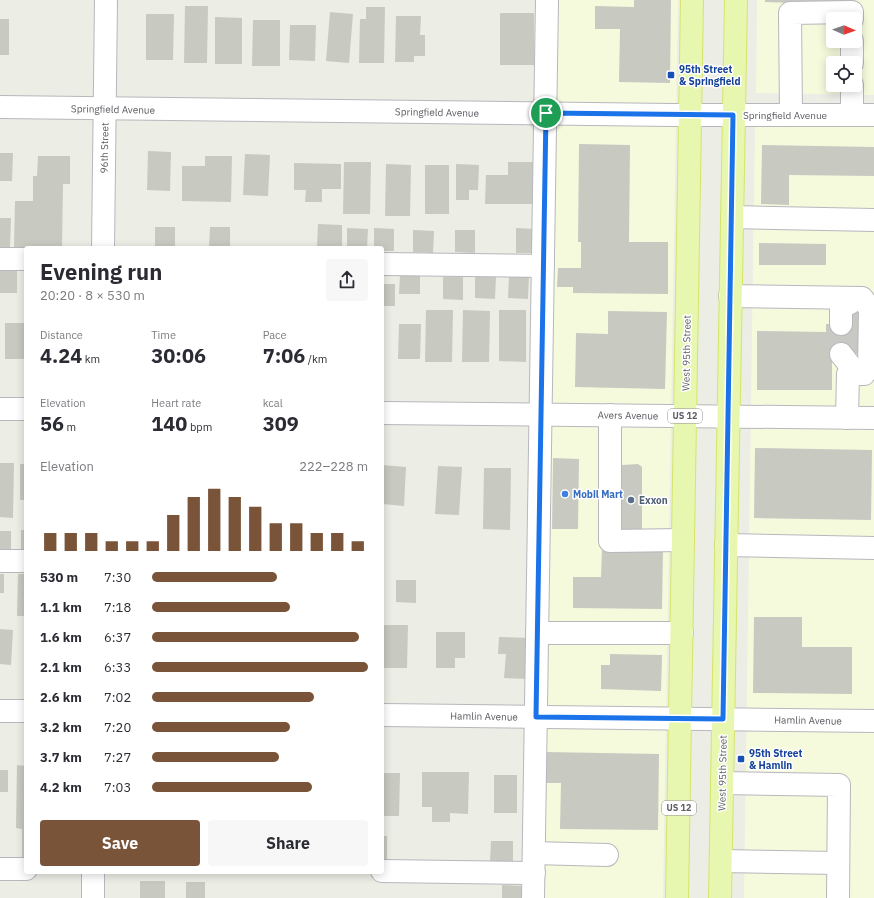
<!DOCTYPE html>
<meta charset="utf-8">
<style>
:root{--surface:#fff;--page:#f7f7f7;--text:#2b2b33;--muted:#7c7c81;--accent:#795439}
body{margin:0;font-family:"IBM Plex Sans",sans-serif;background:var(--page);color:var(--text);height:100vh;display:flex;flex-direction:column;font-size:15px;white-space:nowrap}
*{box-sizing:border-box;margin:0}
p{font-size:13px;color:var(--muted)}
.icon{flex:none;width:22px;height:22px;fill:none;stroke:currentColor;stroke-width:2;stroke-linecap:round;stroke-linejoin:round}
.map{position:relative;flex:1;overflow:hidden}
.details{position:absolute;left:24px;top:246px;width:360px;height:628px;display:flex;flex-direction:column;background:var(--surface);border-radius:4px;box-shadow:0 2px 10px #0003}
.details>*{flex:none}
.needle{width:26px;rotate:92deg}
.fabs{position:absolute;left:826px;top:12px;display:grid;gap:8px}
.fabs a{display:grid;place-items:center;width:36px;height:36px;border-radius:4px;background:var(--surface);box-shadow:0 2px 10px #0003;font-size:20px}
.pin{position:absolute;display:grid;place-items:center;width:34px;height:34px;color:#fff;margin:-17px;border:2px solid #fff;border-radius:50%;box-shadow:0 1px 4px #0007}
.round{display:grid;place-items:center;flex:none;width:42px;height:42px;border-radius:4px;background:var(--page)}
.headline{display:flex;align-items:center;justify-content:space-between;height:68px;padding:0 16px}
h1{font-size:22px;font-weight:700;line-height:30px}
.metrics{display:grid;grid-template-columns:repeat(3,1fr);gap:6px;height:68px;padding:4px 16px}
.metrics div{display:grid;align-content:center}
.metrics b{font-size:20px;font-weight:700}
.metrics small{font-size:11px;font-weight:400}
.metrics p{font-size:11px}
.chart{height:112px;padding:8px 16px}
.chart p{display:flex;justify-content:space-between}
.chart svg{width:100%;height:72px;margin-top:4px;stroke:var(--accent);stroke-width:6}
.primary-button{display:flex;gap:8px;margin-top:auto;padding:8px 16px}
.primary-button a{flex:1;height:46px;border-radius:4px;background:var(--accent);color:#fff;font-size:16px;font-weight:700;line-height:46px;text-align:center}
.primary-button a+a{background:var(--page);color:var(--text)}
ul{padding:0 16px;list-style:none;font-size:13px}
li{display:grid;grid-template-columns:64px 48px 1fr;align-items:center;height:30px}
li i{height:10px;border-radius:5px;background:var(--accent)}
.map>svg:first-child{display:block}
.commercial{fill:#f6fadd;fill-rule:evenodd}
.building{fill:#c8c9c1}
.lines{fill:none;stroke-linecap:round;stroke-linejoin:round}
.minor-tunnel{stroke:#c8c9c5;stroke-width:22;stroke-dasharray:22 11;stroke-linecap:butt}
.minor-casing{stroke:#b7b7bd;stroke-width:24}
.major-casing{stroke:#d6e468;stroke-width:24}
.minor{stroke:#fff;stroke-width:22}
.major{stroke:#e7f7b0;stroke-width:22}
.route-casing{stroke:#fff;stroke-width:8}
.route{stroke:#1a73e8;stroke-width:5}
.transit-dot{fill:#1a4fb4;stroke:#fff;stroke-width:1.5}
.shop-dot{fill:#3f7fe0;stroke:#fff;stroke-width:1.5}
.service-dot{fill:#5c6f8a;stroke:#fff;stroke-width:1.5}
.labels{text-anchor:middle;stroke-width:3;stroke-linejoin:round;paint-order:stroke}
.shield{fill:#fff;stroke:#8e8e92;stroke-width:1}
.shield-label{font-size:9px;font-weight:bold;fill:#5d5d64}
.transit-label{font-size:10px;font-weight:bold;fill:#164399;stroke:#fff;text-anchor:start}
.street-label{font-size:10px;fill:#5d5d64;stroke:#fff}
.shop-label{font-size:10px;font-weight:bold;fill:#366cbe;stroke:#fff;text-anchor:start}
.service-label{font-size:10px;font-weight:bold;fill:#4e5e75;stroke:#fff;text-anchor:start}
</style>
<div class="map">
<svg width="874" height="898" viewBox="0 0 874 898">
<rect width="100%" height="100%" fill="#ecede5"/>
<!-- commercial -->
<g class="commercial">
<polygon points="547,0 678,0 663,898 533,898"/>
<path d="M757,0H874V95L756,93ZM833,19H855V41H833ZM833,63H855V85H833Z"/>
<polygon points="755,124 874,127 874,898 744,898"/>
</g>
<!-- building -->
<g class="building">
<polygon points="634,0 671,0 670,83 619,82 620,29 595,29 595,6 634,7"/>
<polygon points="765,0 854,0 854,5 765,2"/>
<polygon points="185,6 208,6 207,63 184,63"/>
<polygon points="366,7 385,7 384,63 359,63 360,19 366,19"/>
<polygon points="330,12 353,14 349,63 326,61"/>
<rect x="500" y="13" width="34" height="52"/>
<polygon points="146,14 174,14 173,60 146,60"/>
<polygon points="396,16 421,16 420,35 425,35 425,56 414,56 414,62 395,62"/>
<polygon points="215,17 242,18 242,64 215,64"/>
<rect x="0" y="19" width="9" height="36"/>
<polygon points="253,20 280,20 280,66 252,66"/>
<polygon points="290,25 316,25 315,61 289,60"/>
<polygon points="579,144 630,145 629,242 668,242 668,294 573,293 573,287 557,287 558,268 581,268 581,242 578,242"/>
<polygon points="762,145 874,147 874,176 789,175 789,205 761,204"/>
<polygon points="148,151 171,152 170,191 147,190"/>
<polygon points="0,153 13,153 12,181 0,181"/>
<polygon points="245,154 270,155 268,196 243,195"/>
<polygon points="38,156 70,156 70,184 63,184 62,248 14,248 15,201 33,201 33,176 37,176"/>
<polygon points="205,156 232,156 231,202 182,201 182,166 205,166"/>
<polygon points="344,162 371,162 370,214 343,214"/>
<polygon points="508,162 533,162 532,204 485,204 486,175 508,175"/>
<polygon points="294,163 341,164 341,189 322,189 322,202 305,202 306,190 294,190"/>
<polygon points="386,164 411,165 410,216 385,216"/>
<polygon points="456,164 479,165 478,190 469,190 469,200 456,200"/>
<rect x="425" y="165" width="24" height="49"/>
<polygon points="0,218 11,218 10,248 0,248"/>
<polygon points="318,224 342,225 342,248 317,248"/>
<rect x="155" y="227" width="20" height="21"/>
<polygon points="210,227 230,227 230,248 209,248"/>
<polygon points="347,228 368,229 367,248 347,248"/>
<polygon points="374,228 394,229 394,251 382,251 382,248 374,248"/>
<polygon points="516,228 534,229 534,253 516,253"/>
<polygon points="413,230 434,231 433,253 413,252"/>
<polygon points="455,230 475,230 475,253 455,252"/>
<polygon points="759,243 826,244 826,265 759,265"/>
<rect x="0" y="269" width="17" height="24"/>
<polygon points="400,275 420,275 420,294 399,294"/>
<polygon points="475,276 496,276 495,299 475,298"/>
<polygon points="509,276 529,276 528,299 508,298"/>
<polygon points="443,277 463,277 463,300 443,299"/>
<rect x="382" y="284" width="13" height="22"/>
<polygon points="846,309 863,309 863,354 832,354 832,390 757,390 757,331 826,332 826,324 846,324"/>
<polygon points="426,310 453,310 452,362 425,362"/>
<polygon points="463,310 490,311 489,362 462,362"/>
<polygon points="499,310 526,310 526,362 499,361"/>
<polygon points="608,311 667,312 665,389 575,387 576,333 608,334"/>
<rect x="5" y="323" width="21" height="36"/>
<polygon points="399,324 421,324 420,359 398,359"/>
<polygon points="755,448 872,450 871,520 754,518"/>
<polygon points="553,458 579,459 578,529 552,529"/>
<polygon points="0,463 14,463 13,518 0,517"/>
<rect x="20" y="464" width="6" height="36"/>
<polygon points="638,464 642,467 642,529 637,534 619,531 620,471 622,465"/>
<polygon points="382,465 406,467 404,506 382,504"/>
<polygon points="438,466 462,467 459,515 435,514"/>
<polygon points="484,468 511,468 510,530 483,529"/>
<rect x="21" y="530" width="5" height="20"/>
<rect x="0" y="531" width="11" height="23"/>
<polygon points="602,547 663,548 662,609 573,608 573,577 601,577"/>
<rect x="0" y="574" width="4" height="19"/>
<polygon points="18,574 26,574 26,616 17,616"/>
<polygon points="396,580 416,580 416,603 396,602"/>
<polygon points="754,617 802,617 802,647 852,647 852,694 753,693"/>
<polygon points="382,625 408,625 407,668 382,668"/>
<polygon points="0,629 13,630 11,665 0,664"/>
<polygon points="436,632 465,632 465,658 455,658 455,668 436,668"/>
<polygon points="499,637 531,638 528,679 504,678 506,654 498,654"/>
<polygon points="610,654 662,655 661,691 601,689 601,665 610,665"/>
<polygon points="545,752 659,754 658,830 560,829 561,783 545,783"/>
<polygon points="17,765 26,766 26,860 22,860 22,829 16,828"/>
<rect x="0" y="770" width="8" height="22"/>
<polygon points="422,772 469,772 468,814 450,813 450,822 432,822 432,807 422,807"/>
<polygon points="382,773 400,773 399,816 382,816"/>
<rect x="494" y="775" width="23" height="38"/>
<rect x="382" y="836" width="5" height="26"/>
<polygon points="491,841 513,841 513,864 490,863"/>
<rect x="140" y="881" width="25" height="17"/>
<rect x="186" y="882" width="19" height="16"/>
<polygon points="502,885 524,886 523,898 502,898"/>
</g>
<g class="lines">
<!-- minor-tunnel -->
<g class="minor-tunnel">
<polyline points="841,324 841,354"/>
<polyline points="858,354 858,309"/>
</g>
<defs>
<g id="minor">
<polyline points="852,41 852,63"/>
<polyline points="852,85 852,115"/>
<polyline points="0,107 672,115 874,115"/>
<polyline points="791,115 790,13 852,12 852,19"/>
<polyline points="732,217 874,220"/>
<polyline points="103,248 106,0"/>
<polyline points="0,259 26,259"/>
<polyline points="382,264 543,266"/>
<polyline points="730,296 862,298 870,309 869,367 864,374 848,374 847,418"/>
<polyline points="841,324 841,308 850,303"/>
<polyline points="841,354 848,363"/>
<polyline points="0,409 26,409"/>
<polyline points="382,413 874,418"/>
<polyline points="610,415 610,541 683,540"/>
<polyline points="726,545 874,548"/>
<polyline points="0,561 26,561"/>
<polyline points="537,633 682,633"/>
<polyline points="0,711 26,711"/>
<polyline points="382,715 874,721"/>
<polyline points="722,783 839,785 838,898"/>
<polyline points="534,853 607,855"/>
<polyline points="721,861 838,863"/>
<polyline points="0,869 26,869"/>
<polyline points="382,871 534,873"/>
<polyline points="93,898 93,872"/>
<polyline points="533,898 547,0"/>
</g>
<g id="major">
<polyline points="677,898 692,0"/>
<polyline points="720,898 736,0"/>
</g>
</defs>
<!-- minor casing -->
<use href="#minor" class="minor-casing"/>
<!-- major casing -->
<use href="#major" class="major-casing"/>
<!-- minor -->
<use href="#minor" class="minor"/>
<!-- major -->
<use href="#major" class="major"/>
</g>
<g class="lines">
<defs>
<polygon id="route" points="546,113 733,115 723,719 536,717"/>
</defs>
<!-- route casing -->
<use href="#route" class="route-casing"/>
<!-- route -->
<use href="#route" class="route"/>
</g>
<!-- markers -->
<g class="transit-dot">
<rect x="667" y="71" width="8" height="8" rx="2"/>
<rect x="737" y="755" width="8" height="8" rx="2"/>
</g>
<circle class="shop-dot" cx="565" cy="494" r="4"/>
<circle class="service-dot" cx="631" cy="500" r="4"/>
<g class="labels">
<!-- shield labels -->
<g class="shield">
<rect x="668" y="409" width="34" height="14" rx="3"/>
<rect x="662" y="801" width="34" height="14" rx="3"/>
</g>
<g class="shield-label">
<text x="685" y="419">US 12</text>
<text x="679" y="811">US 12</text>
</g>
<!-- transit labels -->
<g class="transit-label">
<text x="679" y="73">95th Street<tspan x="679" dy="12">&amp; Springfield</tspan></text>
<text x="749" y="757">95th Street<tspan x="749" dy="12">&amp; Hamlin</tspan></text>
</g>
<!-- street labels -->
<g class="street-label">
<text transform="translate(113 109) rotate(1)" y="4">Springfield Avenue</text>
<text transform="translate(437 112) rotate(1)" y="4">Springfield Avenue</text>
<text x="785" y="119">Springfield Avenue</text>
<text transform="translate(104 148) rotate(-89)" y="4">96th Street</text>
<text transform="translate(686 353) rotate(-89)" y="4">West 95th Street</text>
<text transform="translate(628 415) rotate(1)" y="4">Avers Avenue</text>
<text transform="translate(484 716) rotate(1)" y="4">Hamlin Avenue</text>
<text transform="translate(808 720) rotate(1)" y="4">Hamlin Avenue</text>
<text transform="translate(722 773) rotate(-89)" y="4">West 95th Street</text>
</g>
<!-- shop labels -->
<g class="shop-label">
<text x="573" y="498">Mobil Mart</text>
</g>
<!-- service labels -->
<g class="service-label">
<text x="639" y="504">Exxon</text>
</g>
</g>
</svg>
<div class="fabs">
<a><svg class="needle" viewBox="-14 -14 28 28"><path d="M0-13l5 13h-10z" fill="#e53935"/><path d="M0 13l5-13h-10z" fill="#7c7c81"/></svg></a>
<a><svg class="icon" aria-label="locate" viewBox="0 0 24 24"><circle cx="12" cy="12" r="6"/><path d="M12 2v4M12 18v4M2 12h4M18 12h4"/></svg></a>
</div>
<div class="pin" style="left:546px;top:113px;background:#1e9e55"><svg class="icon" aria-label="arrive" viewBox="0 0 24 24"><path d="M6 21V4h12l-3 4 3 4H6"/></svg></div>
<section class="details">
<div class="headline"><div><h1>Evening run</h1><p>20:20 · 8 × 530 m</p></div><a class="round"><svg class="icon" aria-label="share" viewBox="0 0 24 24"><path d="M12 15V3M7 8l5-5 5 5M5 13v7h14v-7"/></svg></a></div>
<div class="metrics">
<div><p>Distance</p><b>4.24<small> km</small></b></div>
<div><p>Time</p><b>30:06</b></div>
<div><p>Pace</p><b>7:06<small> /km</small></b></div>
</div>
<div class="metrics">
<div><p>Elevation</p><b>56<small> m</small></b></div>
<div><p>Heart rate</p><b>140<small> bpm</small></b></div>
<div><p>kcal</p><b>309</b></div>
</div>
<div class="chart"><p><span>Elevation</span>222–228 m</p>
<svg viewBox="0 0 160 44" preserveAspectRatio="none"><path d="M5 44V33M15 44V33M25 44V33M35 44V38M45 44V38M55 44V38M65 44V22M75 44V11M85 44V6M95 44V11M105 44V17M115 44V27M125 44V27M135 44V33M145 44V33M155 44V38"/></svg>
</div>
<ul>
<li><b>530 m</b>7:30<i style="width:58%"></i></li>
<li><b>1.1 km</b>7:18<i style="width:64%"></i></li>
<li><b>1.6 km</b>6:37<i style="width:96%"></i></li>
<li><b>2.1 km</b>6:33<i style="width:100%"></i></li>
<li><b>2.6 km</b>7:02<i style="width:75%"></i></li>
<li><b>3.2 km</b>7:20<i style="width:64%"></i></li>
<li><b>3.7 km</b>7:27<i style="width:59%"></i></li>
<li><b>4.2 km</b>7:03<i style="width:74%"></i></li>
</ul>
<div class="primary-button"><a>Save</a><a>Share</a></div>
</section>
</div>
